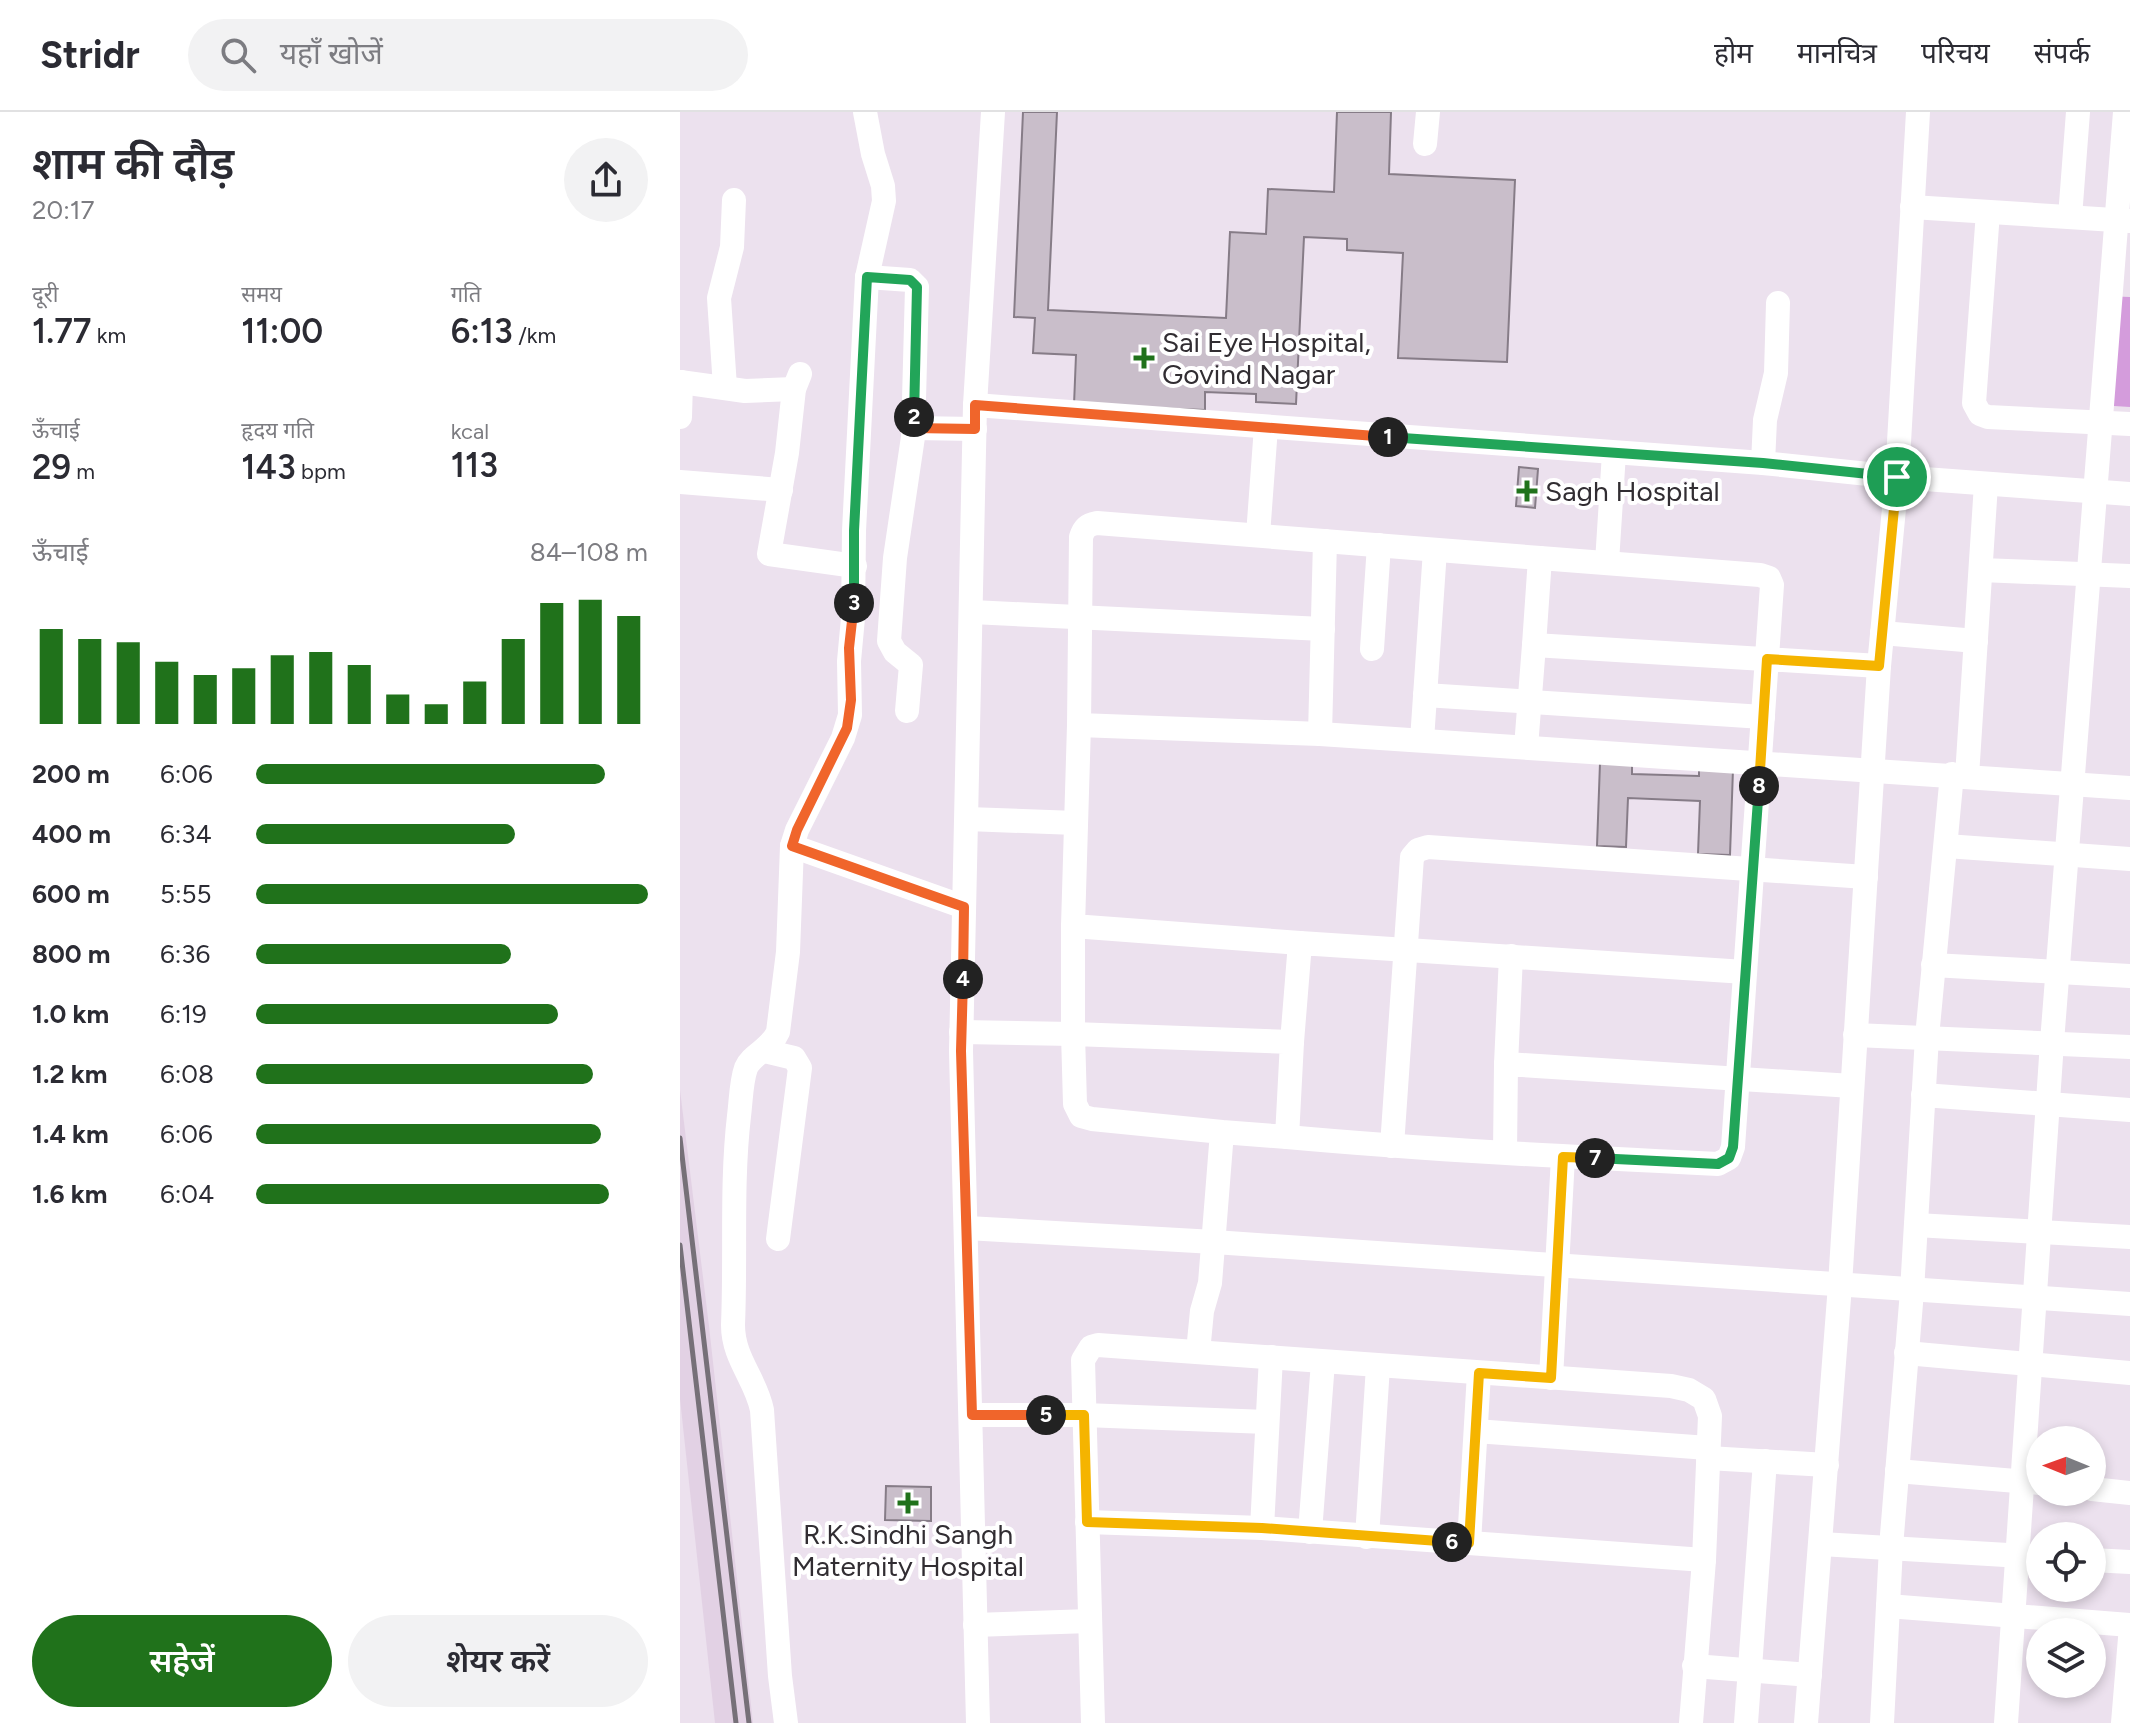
<!DOCTYPE html>
<html lang="hi">
<meta charset="utf-8">
<style>
:root{--surface:#fff;--page:#f2f2f3;--text:#2b2b33;--muted:#7c7c81;--line:#e1e1e2;--accent:#20721b}
body{margin:0;font-family:Figtree,"Noto Sans Devanagari",sans-serif;background:var(--page);color:var(--text);height:100vh;display:flex;flex-direction:column;font-size:30px;white-space:nowrap}
*{box-sizing:border-box;margin:0}
p{font-size:26px;color:var(--muted)}
.icon{flex:none;width:44px;height:44px;fill:none;stroke:currentColor;stroke-width:2;stroke-linecap:round;stroke-linejoin:round}
.map{position:relative;flex:1;overflow:hidden}
.drawer{display:flex;flex-direction:column;background:var(--surface);width:680px}
.drawer>*{flex:none}
.needle{width:52px;rotate:271deg}
.buttons{position:absolute;left:1346px;top:1314px;display:grid;gap:16px}
.buttons a{display:grid;place-items:center;width:80px;height:80px;border-radius:50%;background:var(--surface);box-shadow:0 4px 12px #0003;font-size:40px}
.pin{position:absolute;display:grid;place-items:center;width:68px;height:68px;color:#fff;margin:-34px;border:4px solid #fff;border-radius:50%;box-shadow:0 2px 8px #0007}
.km{position:absolute;width:40px;height:40px;margin:-20px;border-radius:50%;background:#222;color:#fff;font-size:22px;line-height:40px;text-align:center}
.round{display:grid;place-items:center;flex:none;width:84px;height:84px;border-radius:42px;background:var(--page)}
.headline{display:flex;align-items:center;justify-content:space-between;height:136px;padding:0 32px}
h1{font-size:44px;font-weight:600;line-height:60px}
.stats{display:grid;grid-template-columns:repeat(3,1fr);gap:12px;height:136px;padding:8px 32px}
.stats div{display:grid;align-content:center}
.stats b{font-size:34px;font-weight:600}
.stats small{font-size:22px;font-weight:400}
.stats p{font-size:22px}
.chart{height:224px;padding:16px 32px}
.chart p{display:flex;justify-content:space-between}
.chart svg{width:100%;height:144px;margin-top:8px;stroke:var(--accent);stroke-width:6}
.primary-button{display:flex;gap:16px;margin-top:auto;padding:16px 32px}
.primary-button a{flex:1;height:92px;border-radius:48px;background:var(--accent);color:#fff;font-size:32px;font-weight:600;line-height:92px;text-align:center}
.primary-button a+a{background:var(--page);color:var(--text)}
ul{padding:0 32px;list-style:none;font-size:26px}
li{display:grid;grid-template-columns:128px 96px 1fr;align-items:center;height:60px}
li i{height:20px;border-radius:10px;background:var(--accent)}
header{display:flex;align-items:center;gap:48px;box-sizing:border-box;height:112px;padding:0 40px;background:var(--surface);border-bottom:2px solid var(--line)}
header strong{font-size:38px}
nav{display:flex;gap:44px;margin-inline-start:auto;font-size:28px}
.search{width:560px;height:72px;background:var(--page);display:flex;align-items:center;gap:20px;box-sizing:border-box;padding:0 28px;border-radius:44px;color:var(--muted);font-size:30px}
main{display:flex;flex:1;min-height:0}
.map>svg:first-child{display:block}
.built{fill:#e2d1e4}
.green{fill:#d49cdc}
.building{fill:#c9beca;stroke:#867c87;stroke-width:2}
.lines{fill:none;stroke-linecap:round;stroke-linejoin:round}
.minor{stroke:#fff;stroke-width:24}
.rail{stroke:#767078;stroke-width:5}
.split-1-casing{stroke:#fff;stroke-width:16}
.split-2-casing{stroke:#fff;stroke-width:16}
.split-3-casing{stroke:#fff;stroke-width:16}
.split-4-casing{stroke:#fff;stroke-width:16}
.split-5-casing{stroke:#fff;stroke-width:16}
.split-6-casing{stroke:#fff;stroke-width:16}
.split-7-casing{stroke:#fff;stroke-width:16}
.split-8-casing{stroke:#fff;stroke-width:16}
.split-9-casing{stroke:#fff;stroke-width:16}
.split-1{stroke:#22a559;stroke-width:10}
.split-2{stroke:#f0652b;stroke-width:10}
.split-3{stroke:#22a559;stroke-width:10}
.split-4{stroke:#f0652b;stroke-width:10}
.split-5{stroke:#f0652b;stroke-width:10}
.split-6{stroke:#f5b400;stroke-width:10}
.split-7{stroke:#f5b400;stroke-width:10}
.split-8{stroke:#22a559;stroke-width:10}
.split-9{stroke:#f5b400;stroke-width:10}
.poi-dot{fill:#20721b;stroke:#fff;stroke-width:3}
.labels{text-anchor:middle;stroke-width:8;stroke-linejoin:round;paint-order:stroke}
.poi-label{font-size:28px;fill:#312d32;stroke:#fff;text-anchor:start}
</style>
<header>
<strong>Stridr</strong>
<div class="search"><svg class="icon" aria-label="search" viewBox="0 0 24 24"><circle cx="10" cy="10" r="6"/><path d="M15 15l6 6"/></svg>यहाँ खोजें</div>
<nav><a>होम</a><a>मानचित्र</a><a>परिचय</a><a>संपर्क</a></nav>
</header>
<main>
<section class="drawer">
<div class="headline"><div><h1>शाम की दौड़</h1><p>20:17</p></div><a class="round"><svg class="icon" aria-label="share" viewBox="0 0 24 24"><path d="M12 15V3M7 8l5-5 5 5M5 13v7h14v-7"/></svg></a></div>
<div class="stats">
<div><p>दूरी</p><b>1.77<small> km</small></b></div>
<div><p>समय</p><b>11:00</b></div>
<div><p>गति</p><b>6:13<small> /km</small></b></div>
</div>
<div class="stats">
<div><p>ऊँचाई</p><b>29<small> m</small></b></div>
<div><p>हृदय गति</p><b>143<small> bpm</small></b></div>
<div><p>kcal</p><b>113</b></div>
</div>
<div class="chart"><p><span>ऊँचाई</span>84–108 m</p>
<svg viewBox="0 0 160 44" preserveAspectRatio="none"><path d="M5 44V15M15 44V18M25 44V19M35 44V25M45 44V29M55 44V27M65 44V23M75 44V22M85 44V26M95 44V35M105 44V38M115 44V31M125 44V18M135 44V7M145 44V6M155 44V11"/></svg>
</div>
<ul>
<li><b>200 m</b>6:06<i style="width:89%"></i></li>
<li><b>400 m</b>6:34<i style="width:66%"></i></li>
<li><b>600 m</b>5:55<i style="width:100%"></i></li>
<li><b>800 m</b>6:36<i style="width:65%"></i></li>
<li><b>1.0 km</b>6:19<i style="width:77%"></i></li>
<li><b>1.2 km</b>6:08<i style="width:86%"></i></li>
<li><b>1.4 km</b>6:06<i style="width:88%"></i></li>
<li><b>1.6 km</b>6:04<i style="width:90%"></i></li>
</ul>
<div class="primary-button"><a>सहेजें</a><a>शेयर करें</a></div>
</section>
<div class="map">
<svg width="1450" height="1611" viewBox="0 0 1450 1611">
<rect width="100%" height="100%" fill="#ece1ee"/>
<!-- built -->
<polygon class="built" points="0,978 29,1214 73,1611 35,1611 0,1287"/>
<!-- green -->
<polygon class="green" points="1424,184 1450,185 1450,295 1418,293"/>
<!-- building -->
<g class="building">
<polygon points="343,0 377,0 368,198 546,206 550,120 586,122 588,77 654,80 657,0 711,0 709,62 835,68 827,250 718,246 723,141 667,138 667,127 624,125 616,292 576,290 576,282 525,280 525,298 394,293 396,243 353,241 355,206 334,205"/>
<polygon points="839,355 858,357 855,396 836,394"/>
<polygon points="920,651 952,652 952,662 1019,664 1019,656 1053,657 1050,743 1018,742 1020,689 948,686 946,735 917,734"/>
<polygon points="206,1374 251,1375 251,1409 205,1408"/>
</g>
<g class="lines">
<!-- minor -->
<g class="minor">
<polyline points="185,0 193,42 203,74 204,89 187,165 174,419 173,506 169,549 170,603 163,626 117,718 112,734 284,795"/>
<polyline points="745,32 748,0"/>
<polyline points="1232,95 1450,109"/>
<polyline points="1308,100 1294,291 1300,302 1308,305 1450,312"/>
<polyline points="1390,105 1398,0"/>
<polyline points="187,165 230,168 237,175 233,325 215,446 209,529 215,540 231,553 227,599"/>
<polyline points="120,262 114,277 107,341 89,442 175,454"/>
<polyline points="0,270 65,279 114,277"/>
<polyline points="45,275 39,186 52,135 54,88"/>
<polyline points="295,293 1083,351 1217,365 1450,382"/>
<polyline points="0,305 1,270"/>
<polyline points="233,316 295,317"/>
<polyline points="1083,351 1085,308 1096,261 1098,191"/>
<polyline points="0,370 101,378"/>
<polyline points="578,423 586,315"/>
<path d="M860,446L417,411C407,413 404,416 401,425L399,613L640,622L1450,676"/>
<polyline points="927,450 934,341"/>
<polyline points="1301,458 1450,464"/>
<polyline points="292,500 643,517"/>
<polyline points="1202,521 1296,529"/>
<polyline points="692,537 699,433"/>
<polyline points="745,583 1083,605"/>
<polyline points="399,613 393,814 620,831"/>
<polyline points="640,622 645,429"/>
<polyline points="742,628 755,438"/>
<polyline points="846,635 854,533"/>
<polyline points="1287,664 1306,372"/>
<polyline points="287,707 396,711"/>
<polyline points="1266,734 1450,747"/>
<polyline points="1253,853 1450,864"/>
<polyline points="281,920 393,922 393,814"/>
<polyline points="1175,923 1450,935"/>
<polyline points="612,930 620,831 1065,860"/>
<polyline points="84,939 114,946 120,956 98,1127"/>
<polyline points="826,952 831,844"/>
<polyline points="1243,983 1450,998"/>
<path d="M607,1025C750,1038 894,1045 1038,1052L1049,1046L1053,1035L1092,473L1089,466L1080,463L860,446L854,533L1199,554"/>
<polyline points="712,1034 732,745 738,738 748,735 1186,765"/>
<polyline points="825,1040 826,952 1172,974"/>
<polyline points="1236,1113 1450,1125"/>
<polyline points="287,1116 534,1130 1450,1192"/>
<polyline points="518,1240 522,1199 530,1171 542,1020 412,1007 401,1004 395,992 393,922 612,930 607,1025 542,1020"/>
<polyline points="1226,1241 1450,1261"/>
<polyline points="871,1266 883,1045"/>
<polyline points="292,1303 404,1303 587,1310"/>
<polyline points="796,1319 1028,1336"/>
<polyline points="1028,1346 1147,1353"/>
<polyline points="1217,1359 1360,1371"/>
<polyline points="1412,1377 1450,1381"/>
<polyline points="407,1410 582,1416 1024,1448"/>
<polyline points="582,1416 591,1245"/>
<polyline points="630,1420 643,1250"/>
<polyline points="687,1425 698,1254"/>
<polyline points="789,1431 799,1261"/>
<polyline points="1141,1432 1360,1445"/>
<polyline points="1412,1448 1450,1450"/>
<polyline points="1208,1494 1450,1513"/>
<polyline points="295,1513 410,1509"/>
<polyline points="1014,1554 1130,1563"/>
<path d="M106,1611L100,1564L82,1298C76,1267 53,1247 53,1213C56,1143 51,1073 59,1004C61,989 61,970 66,956C72,942 90,938 98,920L108,840L112,734"/>
<polyline points="298,1611 281,939 295,293 313,0"/>
<polyline points="413,1611 403,1248 411,1235 418,1233 991,1274 1009,1278 1024,1287 1030,1304 1024,1448 1011,1611"/>
<polyline points="1066,1611 1085,1349"/>
<polyline points="1126,1611 1160,1173 1199,554 1217,365 1238,0"/>
<polyline points="1202,1611 1211,1435 1232,1179 1247,925 1272,662"/>
<polyline points="1326,1611 1372,930 1445,0"/>
<polyline points="1443,1611 1450,1526"/>
</g>
<!-- rail -->
<g class="rail">
<polyline points="0,1026 69,1611"/>
<polyline points="0,1133 56,1611"/>
</g>
</g>
<g class="lines">
<defs>
<polyline id="split-1" points="708,325 1083,351 1217,365"/>
<polyline id="split-2" points="234,305 233,316 295,317 295,293 708,325"/>
<polyline id="split-3" points="174,491 174,419 187,165 230,168 237,175 234,305"/>
<polyline id="split-4" points="174,491 169,536 171,588 167,616 117,718 112,734 284,795 283,867"/>
<polyline id="split-5" points="283,867 281,939 292,1303 366,1303"/>
<polyline id="split-6" points="366,1303 404,1303 407,1410 582,1416 772,1430"/>
<polyline id="split-7" points="772,1430 789,1431 799,1261 871,1266 883,1045 915,1046"/>
<polyline id="split-8" points="915,1046 1038,1052 1049,1046 1053,1035 1079,674"/>
<polyline id="split-9" points="1079,674 1087,547 1199,554 1217,365"/>
</defs>
<!-- split-1 casing -->
<use href="#split-1" class="split-1-casing"/>
<!-- split-2 casing -->
<use href="#split-2" class="split-2-casing"/>
<!-- split-3 casing -->
<use href="#split-3" class="split-3-casing"/>
<!-- split-4 casing -->
<use href="#split-4" class="split-4-casing"/>
<!-- split-5 casing -->
<use href="#split-5" class="split-5-casing"/>
<!-- split-6 casing -->
<use href="#split-6" class="split-6-casing"/>
<!-- split-7 casing -->
<use href="#split-7" class="split-7-casing"/>
<!-- split-8 casing -->
<use href="#split-8" class="split-8-casing"/>
<!-- split-9 casing -->
<use href="#split-9" class="split-9-casing"/>
<!-- split-1 -->
<use href="#split-1" class="split-1"/>
<!-- split-2 -->
<use href="#split-2" class="split-2"/>
<!-- split-3 -->
<use href="#split-3" class="split-3"/>
<!-- split-4 -->
<use href="#split-4" class="split-4"/>
<!-- split-5 -->
<use href="#split-5" class="split-5"/>
<!-- split-6 -->
<use href="#split-6" class="split-6"/>
<!-- split-7 -->
<use href="#split-7" class="split-7"/>
<!-- split-8 -->
<use href="#split-8" class="split-8"/>
<!-- split-9 -->
<use href="#split-9" class="split-9"/>
</g>
<!-- markers -->
<g class="poi-dot">
<path d="M460 234h8v8h8v8h-8v8h-8v-8h-8v-8h8z"/>
<path d="M843 367h8v8h8v8h-8v8h-8v-8h-8v-8h8z"/>
<path d="M224 1379h8v8h8v8h-8v8h-8v-8h-8v-8h8z"/>
</g>
<g class="labels">
<!-- poi labels -->
<g class="poi-label">
<text x="482" y="240">Sai Eye Hospital,<tspan x="482" dy="32">Govind Nagar</tspan></text>
<text x="865" y="389">Sagh Hospital</text>
<text x="228" y="1432" text-anchor="middle">R.K.Sindhi Sangh<tspan x="228" dy="32">Maternity Hospital</tspan></text>
</g>
</g>
</svg>
<div class="buttons">
<a><svg class="needle" viewBox="-14 -14 28 28"><path d="M0-13l5 13h-10z" fill="#e53935"/><path d="M0 13l5-13h-10z" fill="#7c7c81"/></svg></a>
<a><svg class="icon" aria-label="locate" viewBox="0 0 24 24"><circle cx="12" cy="12" r="6"/><path d="M12 2v4M12 18v4M2 12h4M18 12h4"/></svg></a>
<a><svg class="icon" aria-label="layers" viewBox="0 0 24 24"><path d="M12 4l9 5-9 5-9-5zM3 14l9 5 9-5"/></svg></a>
</div>
<div class="pin" style="left:1217px;top:365px;background:#1e9e55"><svg class="icon" aria-label="arrive" viewBox="0 0 24 24"><path d="M6 21V4h12l-3 4 3 4H6"/></svg></div>
<b class="km" style="left:708px;top:325px">1</b>
<b class="km" style="left:234px;top:305px">2</b>
<b class="km" style="left:174px;top:491px">3</b>
<b class="km" style="left:283px;top:867px">4</b>
<b class="km" style="left:366px;top:1303px">5</b>
<b class="km" style="left:772px;top:1430px">6</b>
<b class="km" style="left:915px;top:1046px">7</b>
<b class="km" style="left:1079px;top:674px">8</b>
</div>
</main>
